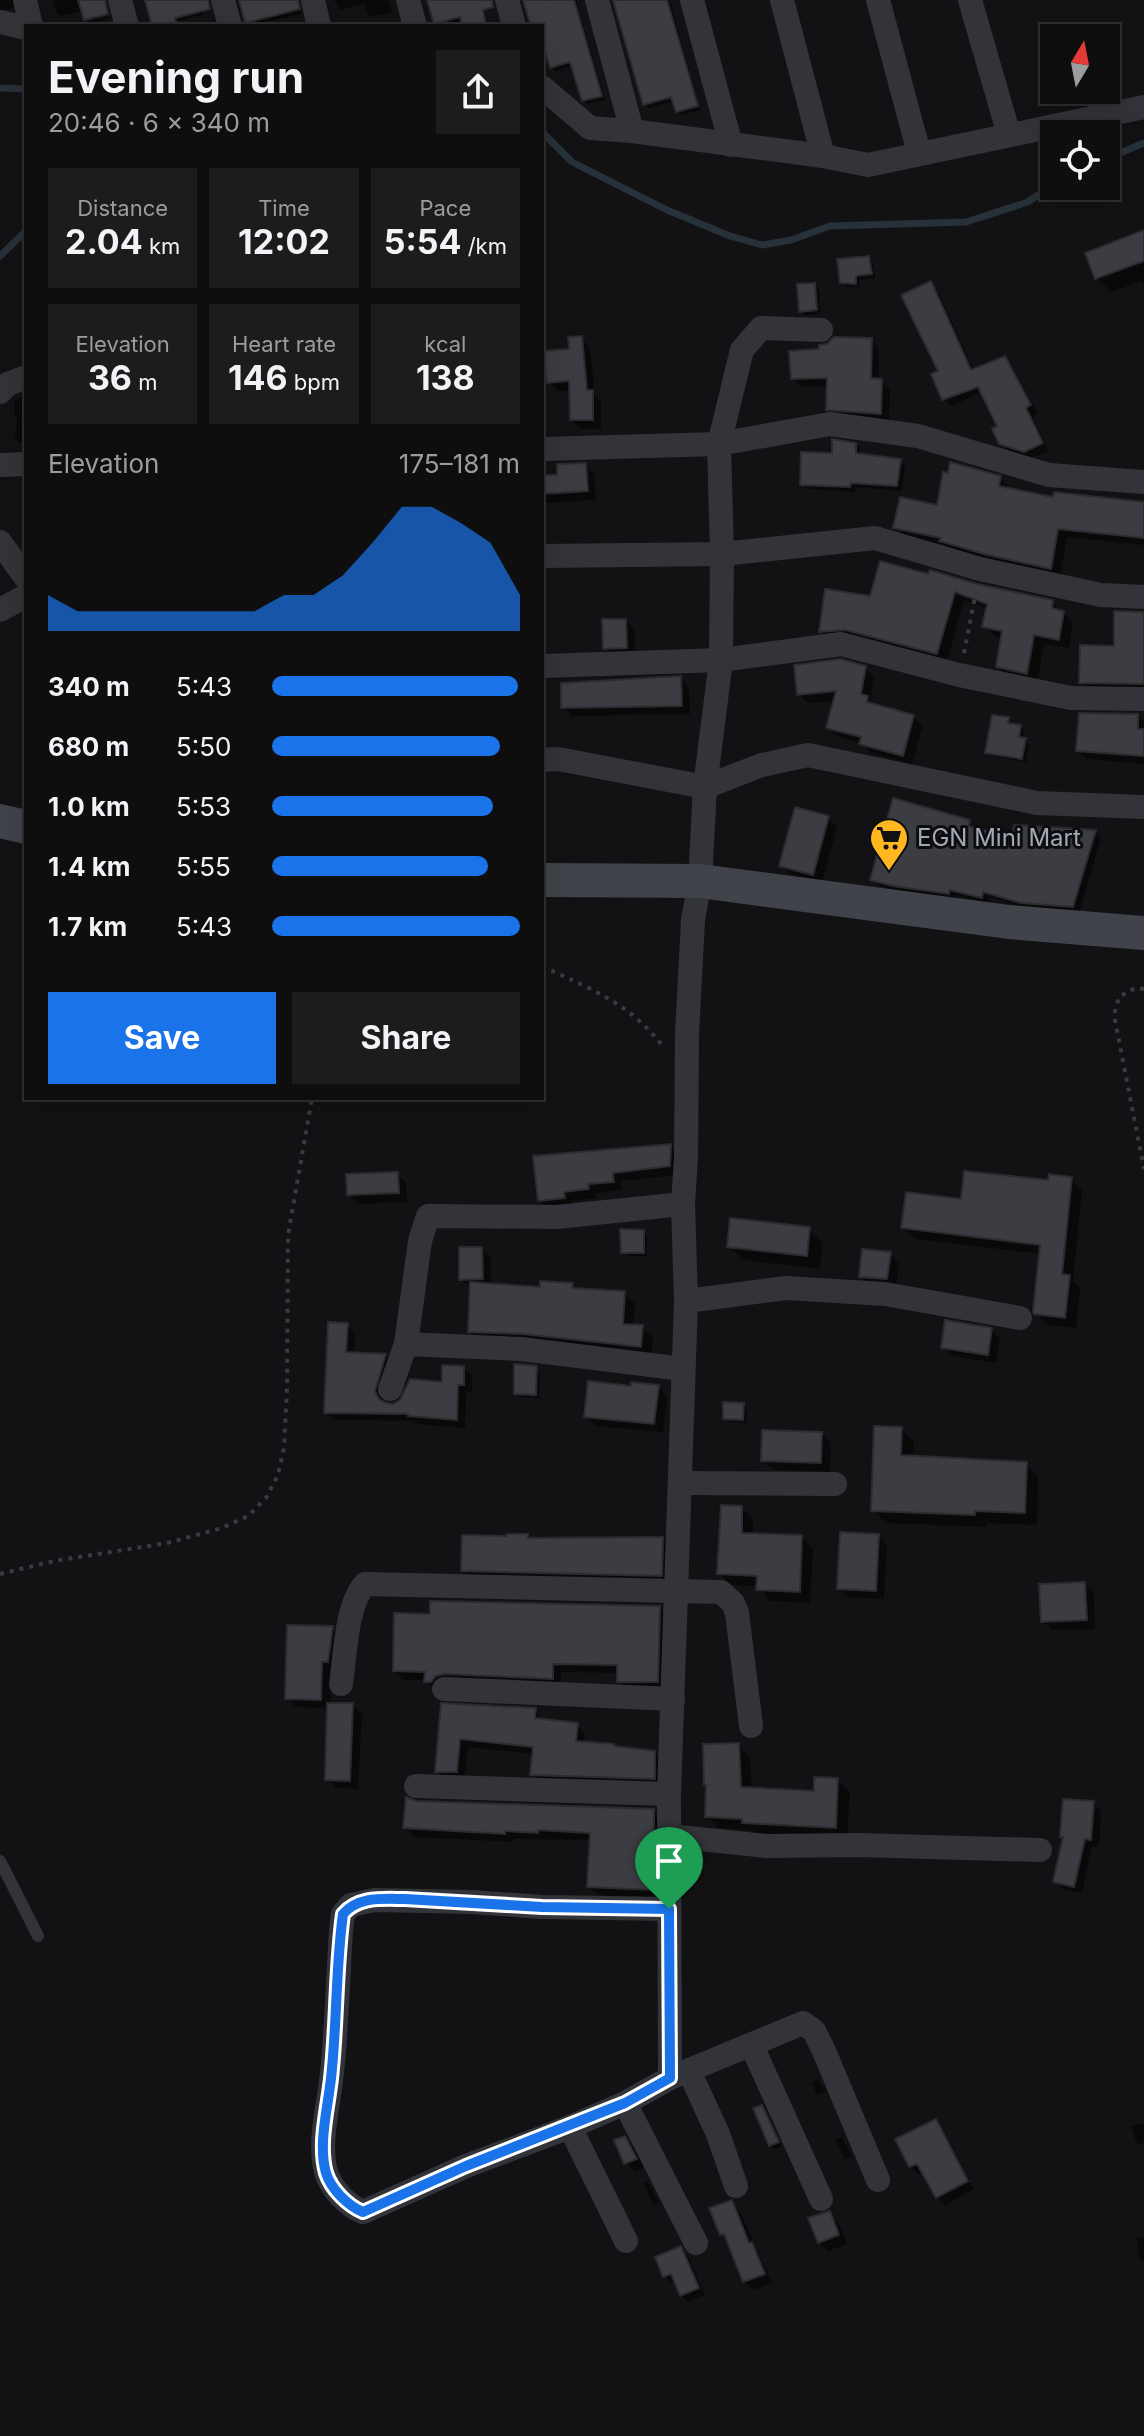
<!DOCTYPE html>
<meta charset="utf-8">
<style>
:root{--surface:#0e0e0f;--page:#1c1c1d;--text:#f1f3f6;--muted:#9b9c9e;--line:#2e2e2f;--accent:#1a73e8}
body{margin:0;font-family:Inter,sans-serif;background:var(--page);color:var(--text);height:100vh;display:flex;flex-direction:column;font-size:30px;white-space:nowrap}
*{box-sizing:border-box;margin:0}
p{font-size:26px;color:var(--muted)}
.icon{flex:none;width:44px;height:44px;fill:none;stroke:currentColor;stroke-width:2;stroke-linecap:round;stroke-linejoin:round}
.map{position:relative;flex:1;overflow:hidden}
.side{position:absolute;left:24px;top:24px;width:520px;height:1076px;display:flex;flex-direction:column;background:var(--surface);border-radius:0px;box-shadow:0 8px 32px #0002,0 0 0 2px var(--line)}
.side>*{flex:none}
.needle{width:52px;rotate:10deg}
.buttons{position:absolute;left:1040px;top:24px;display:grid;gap:16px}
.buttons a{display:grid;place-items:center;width:80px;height:80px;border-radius:0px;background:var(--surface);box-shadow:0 8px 32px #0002,0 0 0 2px var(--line);font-size:40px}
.pin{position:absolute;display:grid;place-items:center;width:68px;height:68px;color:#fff;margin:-82px -34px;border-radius:50% 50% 50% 0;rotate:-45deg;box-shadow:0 0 8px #0007}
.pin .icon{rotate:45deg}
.round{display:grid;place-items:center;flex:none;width:84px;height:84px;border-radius:0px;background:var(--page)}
.headline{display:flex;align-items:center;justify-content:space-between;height:136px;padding:0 24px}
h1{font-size:44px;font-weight:700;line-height:60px}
.stats{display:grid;grid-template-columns:repeat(3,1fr);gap:12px;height:136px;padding:8px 24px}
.stats div{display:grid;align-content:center;border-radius:0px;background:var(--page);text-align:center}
.stats b{font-size:34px;font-weight:700}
.stats small{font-size:22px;font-weight:400}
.stats p{font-size:22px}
.chart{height:224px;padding:16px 24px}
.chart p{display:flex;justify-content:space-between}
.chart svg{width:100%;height:144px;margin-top:8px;fill:var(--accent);opacity:.7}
.button{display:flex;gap:16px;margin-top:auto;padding:16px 24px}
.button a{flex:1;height:92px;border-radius:0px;background:var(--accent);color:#fff;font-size:32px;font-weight:700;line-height:92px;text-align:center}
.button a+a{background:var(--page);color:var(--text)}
ul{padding:0 24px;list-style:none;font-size:26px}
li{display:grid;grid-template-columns:128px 96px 1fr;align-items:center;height:60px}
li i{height:20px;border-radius:10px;background:var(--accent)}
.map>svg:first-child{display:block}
.shadow{fill:#0007}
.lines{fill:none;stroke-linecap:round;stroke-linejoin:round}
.stream{stroke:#273139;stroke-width:7}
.building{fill:#3c3d42;stroke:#2c2c30;stroke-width:2}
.path{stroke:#393b41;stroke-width:4;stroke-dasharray:4 6;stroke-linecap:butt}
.lane{stroke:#333439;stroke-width:12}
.street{stroke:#333439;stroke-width:24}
.secondary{stroke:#41434a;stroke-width:34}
.route-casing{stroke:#fff;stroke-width:16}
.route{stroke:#1a73e8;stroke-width:10}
.labels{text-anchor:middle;stroke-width:6;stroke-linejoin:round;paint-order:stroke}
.poi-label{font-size:24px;fill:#a2a8b6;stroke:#0d0d0f;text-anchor:start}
</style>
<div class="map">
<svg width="1144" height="2436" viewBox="0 0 1144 2436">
<rect width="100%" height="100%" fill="#121214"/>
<!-- shadow -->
<g class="shadow">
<polygon points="0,0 16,0 14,8 0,11"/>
<polygon points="53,0 106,0 109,12 85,18 83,11 60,16 56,12"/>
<polygon points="147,0 199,0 203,15 177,21 177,26 154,26"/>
<polygon points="241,0 298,0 302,14 250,26 246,22"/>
<polygon points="334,0 389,0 392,12 370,17 364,4 340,10"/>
<polygon points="430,0 482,0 489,26 464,26 463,21 439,26"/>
<polygon points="525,0 576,0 605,100 587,104 583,100 573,65 556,71 552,67 542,36 542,26 533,26"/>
<polygon points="614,0 670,0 700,110 681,115 674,101 649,108 645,104"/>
<polygon points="110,16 110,18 90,23 88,21"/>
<polygon points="1144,232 1144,286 1142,281 1111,292 1097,278"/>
<polygon points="868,258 873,262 875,278 860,280 859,287 846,287 842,283"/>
<polygon points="931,284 938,291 974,371 1005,358 1012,366 1037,413 1032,416 1049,451 1032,458 1009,451 1001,443 1000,427 983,392 951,406 943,398"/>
<polygon points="815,285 819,289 820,314 805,315 801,311"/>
<polygon points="581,338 590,348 595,395 601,401 601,429 581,429 572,420 571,390 558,391 549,382"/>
<polygon points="871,340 879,348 879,381 890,389 889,421 836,417 828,409 829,386 802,387 793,379 821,351"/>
<polygon points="26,394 26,442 19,442 15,438 17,417 14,414 15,401"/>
<polygon points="856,445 861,450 861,455 900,461 905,466 902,491 855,487 855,492 808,489 802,484 834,455"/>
<polygon points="585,465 594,474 596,500 547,503 542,498 542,477 559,477"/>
<polygon points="1000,478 1009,487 1008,490 1055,499 1144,503 1144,545 1067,537 1060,577 951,550 945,545 904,536 896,527"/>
<polygon points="976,586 1052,602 1073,623 1069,648 1044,644 1037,683 1008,677 998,667 1003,638 995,636 984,626 988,609 964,600 947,662 831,641 821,631 871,598"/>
<polygon points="1144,613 1144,692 1090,691 1081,682 1116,648"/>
<polygon points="626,621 635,630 635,657 614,657 605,648"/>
<polygon points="865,668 874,677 870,700 877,707 913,717 923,726 912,764 871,753 861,743 838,737 829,728 835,701 808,703 799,694"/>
<polygon points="680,678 689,688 690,714 573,716 563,707"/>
<polygon points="1137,716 1144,722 1144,764 1087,759 1078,750"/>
<polygon points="1008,719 1012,725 1020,726 1024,730 1023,739 1029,744 1026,762 992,756 987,752"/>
<polygon points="828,818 837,827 822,883 790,874 781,865"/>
<polygon points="969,822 975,828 1013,839 1095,831 1101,838 1079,913 1028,908 989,897 988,903 956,895 955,899 901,892 878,885 872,879"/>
<polygon points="670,1147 679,1156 679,1175 621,1181 622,1190 596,1193 597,1198 572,1201 573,1207 549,1209 540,1200"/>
<polygon points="397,1174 406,1183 407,1202 358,1204 349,1194"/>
<polygon points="1071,1179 1082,1190 1073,1280 1080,1288 1076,1328 1048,1325 1036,1313 1041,1254 915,1239 903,1228 963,1202"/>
<polygon points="809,1229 823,1243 820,1269 743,1260 729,1246"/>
<polygon points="643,1232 647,1236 647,1256 627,1256 623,1252"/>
<polygon points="482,1249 491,1258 491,1285 542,1289 572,1285 577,1290 624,1293 635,1304 633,1327 642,1327 653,1338 651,1357 480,1341 470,1331 471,1288 461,1279"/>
<polygon points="890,1254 899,1264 896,1287 870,1286 861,1277"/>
<polygon points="347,1325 355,1334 354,1354 385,1356 394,1364 383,1401 385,1405 394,1406 444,1384 463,1368 472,1376 472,1392 466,1392 465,1428 418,1424 415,1421 335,1420 326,1412"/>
<polygon points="991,1330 1000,1339 996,1363 953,1356 943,1347"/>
<polygon points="536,1368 540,1372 539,1398 520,1397 516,1393"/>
<polygon points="658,1387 667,1397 663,1432 596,1426 586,1417 633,1388"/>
<polygon points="743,1405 747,1409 747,1423 729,1422 725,1418"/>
<polygon points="902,1429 914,1442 913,1457 1026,1464 1038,1477 1037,1525 987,1523 987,1527 886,1523 873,1510"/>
<polygon points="822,1434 831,1443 830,1472 773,1470 763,1460"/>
<polygon points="742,1508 753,1519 753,1535 801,1537 813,1549 810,1603 770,1601 759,1586 731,1585 719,1573"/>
<polygon points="528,1536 531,1540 662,1539 671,1548 670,1584 472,1580 463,1570"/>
<polygon points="878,1536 887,1545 884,1599 848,1597 839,1588"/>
<polygon points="1084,1584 1094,1593 1095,1629 1052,1630 1043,1621"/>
<polygon points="660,1608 669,1617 666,1690 628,1690 619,1681 619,1673 561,1672 561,1687 435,1690 425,1680 404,1680 395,1671 432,1616"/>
<polygon points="332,1628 341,1638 331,1670 330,1705 352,1705 362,1714 358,1789 336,1788 327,1779 329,1708 296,1707 287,1698"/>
<polygon points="442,1705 535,1710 543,1721 577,1725 585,1733 584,1744 655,1753 663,1761 662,1786 541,1782 532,1774 534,1754 468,1747 464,1780 446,1779 437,1771"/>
<polygon points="738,1745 750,1757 752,1790 816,1793 837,1780 850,1792 847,1839 756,1835 751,1830 719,1828 707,1816"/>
<polygon points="415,1803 653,1811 662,1820 662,1899 598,1895 589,1886 592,1840 513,1839 513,1842 414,1837 406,1828"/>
<polygon points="1093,1803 1101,1811 1099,1847 1092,1846 1082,1893 1064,1889 1056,1881 1065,1839 1062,1836"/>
<polygon points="818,2080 826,2091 817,2095 812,2082"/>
<polygon points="762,2107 766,2111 782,2147 774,2149 770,2145"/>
<polygon points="935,2122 943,2130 974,2189 946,2205 938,2197 924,2172 918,2174 910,2166"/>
<polygon points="1144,2123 1144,2143 1140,2145 1136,2141 1131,2126"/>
<polygon points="842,2137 852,2156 845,2159 835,2139"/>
<polygon points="624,2138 634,2147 644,2168 635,2172 626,2163"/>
<polygon points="646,2181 650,2185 659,2203 655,2205 651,2201 643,2182"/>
<polygon points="731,2202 740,2212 772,2283 754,2290 744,2281 729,2242 722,2234"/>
<polygon points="829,2213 838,2222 847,2244 828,2251 819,2242"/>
<polygon points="1137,2237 1144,2237 1144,2262 1139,2258"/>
<polygon points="680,2249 688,2256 705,2295 688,2302 681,2295 676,2281 672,2283 665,2276"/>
</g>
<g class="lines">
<!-- stream -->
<g class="stream">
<polyline points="0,88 26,89"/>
<polyline points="542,132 572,162 667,210 730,236 762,245 791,240 830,226 966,222 1028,202 1054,184"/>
<polyline points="1106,159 1144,143"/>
<polyline points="0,256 26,231"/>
</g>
</g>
<!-- building -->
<g class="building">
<polygon points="78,0 105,0 108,14 84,20"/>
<polygon points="145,0 208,0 210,9 175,18 176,22 152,26"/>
<polygon points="239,0 298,0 300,9 245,23"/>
<polygon points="427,0 492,0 493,7 483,10 486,24 462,26 460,17 434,24"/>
<polygon points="523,0 574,0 602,96 582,101 570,62 550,68 542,41 542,26 531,26"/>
<polygon points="613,0 667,0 698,106 676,112 671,97 643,105"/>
<polygon points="1144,230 1144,261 1095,279 1085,253"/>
<polygon points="869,256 872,274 856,276 856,284 840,283 837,259"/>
<polygon points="931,281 971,370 1005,356 1031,405 1026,408 1043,443 1024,452 999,444 992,429 997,426 978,387 942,400 931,374 938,371 901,295"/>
<polygon points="815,283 817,310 799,312 797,284"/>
<polygon points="582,336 587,390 593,390 593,420 570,420 569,381 547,383 543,351 569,349 568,337"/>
<polygon points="834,337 872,338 871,378 882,379 881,414 826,410 827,378 791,379 789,351 819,349 819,345 827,344"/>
<polygon points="832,439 856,443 856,453 901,459 897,486 851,483 850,487 800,485 801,452 832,453"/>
<polygon points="950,462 1001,476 999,486 1053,497 1054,492 1144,502 1144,538 1058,529 1051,569 984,554 939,541 941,538 893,528 900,497 937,505 943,472 948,473"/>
<polygon points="586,463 588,491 542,494 542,475 557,475 557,464"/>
<polygon points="880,561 928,574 930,570 977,584 1053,600 1052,608 1064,611 1059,640 1034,635 1027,674 996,667 1002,631 982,627 987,604 955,592 937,654 845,630 819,632 825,589 870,596"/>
<polygon points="1114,611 1144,612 1144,684 1079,683 1080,645 1114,646"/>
<polygon points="602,619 626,619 627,648 603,649"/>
<polygon points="840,659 866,666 861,694 868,696 867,702 914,715 903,756 859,744 861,737 826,728 836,691 797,695 794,665"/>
<polygon points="681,676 682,706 561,708 561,683"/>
<polygon points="1079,713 1138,714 1138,729 1144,729 1144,756 1076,751"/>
<polygon points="992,715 1009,717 1008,723 1021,725 1019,737 1026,738 1022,759 985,753"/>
<polygon points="893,798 970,820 969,826 1011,837 1014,825 1096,830 1073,907 1021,903 983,892 982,898 950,890 949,894 893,886 870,880"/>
<polygon points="795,807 829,816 813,875 779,866"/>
<polygon points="671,1144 670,1166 613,1173 614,1182 588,1184 589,1189 564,1192 565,1198 538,1201 533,1156"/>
<polygon points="964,1171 1048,1180 1049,1174 1072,1177 1062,1274 1070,1275 1065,1318 1034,1314 1033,1311 1040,1245 901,1228 906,1192 961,1199"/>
<polygon points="398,1172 399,1193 347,1195 346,1174"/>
<polygon points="730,1218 810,1227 807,1256 727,1247"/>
<polygon points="620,1229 644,1230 644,1253 621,1253"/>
<polygon points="459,1247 482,1247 483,1279 459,1280"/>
<polygon points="862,1249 891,1252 887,1279 859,1277"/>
<polygon points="540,1281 573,1283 572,1288 625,1291 623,1324 643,1325 641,1347 523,1334 468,1332 470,1282 540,1287"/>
<polygon points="945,1320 992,1328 988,1355 941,1348"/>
<polygon points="328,1322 348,1323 346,1352 386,1354 375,1391 379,1399 386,1403 393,1404 400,1400 410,1379 442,1382 442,1365 464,1366 464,1385 458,1385 457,1420 408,1416 408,1414 324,1413"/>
<polygon points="514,1364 537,1366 536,1395 514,1394"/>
<polygon points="588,1381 631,1386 631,1382 659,1385 654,1424 584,1417"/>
<polygon points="723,1402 744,1403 743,1420 723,1419"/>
<polygon points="874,1426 902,1427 901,1455 1027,1462 1025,1513 975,1511 975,1515 871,1511"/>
<polygon points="762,1430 822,1432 821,1463 761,1461"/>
<polygon points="721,1505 742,1506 742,1533 802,1535 800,1592 756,1590 757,1576 717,1574"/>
<polygon points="840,1532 879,1534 876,1591 837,1589"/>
<polygon points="507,1534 528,1534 528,1538 663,1537 662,1576 461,1571 462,1535 507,1536"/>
<polygon points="1085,1582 1087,1620 1041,1622 1039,1584"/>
<polygon points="430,1601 660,1606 658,1682 617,1682 617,1665 553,1664 553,1679 445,1674 436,1676 431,1682 424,1682 425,1672 393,1671 394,1613 430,1614"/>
<polygon points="287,1625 333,1626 328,1662 322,1662 321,1700 285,1699"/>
<polygon points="327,1703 353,1703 350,1781 325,1780"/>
<polygon points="441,1703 536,1708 535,1718 578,1723 576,1741 614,1744 614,1746 655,1751 655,1779 530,1775 533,1747 460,1739 457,1772 435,1772"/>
<polygon points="739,1743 741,1787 814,1791 814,1777 838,1778 836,1828 742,1823 742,1819 705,1817 706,1785 704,1785 703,1744"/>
<polygon points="406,1797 416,1801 654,1809 654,1890 587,1887 590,1833 538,1830 538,1833 505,1831 505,1834 403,1828"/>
<polygon points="1063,1799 1094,1801 1091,1840 1085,1839 1074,1887 1053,1882 1063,1837 1060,1837"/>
<polygon points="762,2105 779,2142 769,2146 753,2108"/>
<polygon points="936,2119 968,2181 936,2198 917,2164 909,2167 895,2139"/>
<polygon points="625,2136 637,2159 624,2164 614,2140"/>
<polygon points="732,2200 749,2243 752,2242 765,2274 743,2282 724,2234 720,2235 709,2208"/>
<polygon points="830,2211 839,2235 818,2243 808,2218"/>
<polygon points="681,2246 699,2288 680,2296 671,2274 663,2277 655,2257"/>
</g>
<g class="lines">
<!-- path -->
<g class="path">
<polyline points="964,653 976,591"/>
<path d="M542,966C590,989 631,1003 664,1048"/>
<polyline points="1144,989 1135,988 1119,997 1114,1015 1144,1169"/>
<polyline points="0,1574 54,1561 167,1543 222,1528 248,1516 266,1498 278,1475 284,1448 287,1388 288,1235 312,1098"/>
</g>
<!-- lane -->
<polyline class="lane" points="0,1861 38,1936"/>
<!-- street -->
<g class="street">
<polyline points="25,0 31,26"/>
<polyline points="120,0 127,26"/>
<polyline points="223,0 230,26"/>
<polyline points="313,0 319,26"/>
<polyline points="408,0 415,26"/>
<polyline points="507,0 514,26"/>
<polyline points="597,0 632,131"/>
<polyline points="692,0 731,145"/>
<polyline points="782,0 823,156"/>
<polyline points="878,0 919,153"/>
<polyline points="970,0 1009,135"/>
<polyline points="0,22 26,28"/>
<polyline points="542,87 590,128 632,131 823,156 868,165 1144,107"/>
<polyline points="0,392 8,384 26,377"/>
<polyline points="542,449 719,444 830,424 918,436 1049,475 1144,482"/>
<polyline points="0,465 26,464"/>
<polyline points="0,542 26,578"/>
<polyline points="542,556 722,554 875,538 980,569 1101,595 1144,597"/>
<polyline points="0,610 26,596"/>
<polyline points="542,666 721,660 841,644 959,675 1071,698 1144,699"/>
<polyline points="542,760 558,759 705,787 762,765 808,755 1037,803 1144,807"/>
<polyline points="686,1301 786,1288 885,1294 1020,1318"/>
<polyline points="406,1344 420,1241 428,1216 557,1217 683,1204"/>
<polyline points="390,1389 406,1344 521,1349 683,1369"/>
<polyline points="681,1483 835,1484"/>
<path d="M341,1684C345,1657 346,1605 365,1584L721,1592L733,1603L737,1613L751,1726"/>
<polyline points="444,1689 673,1699"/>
<polyline points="416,1786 669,1794"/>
<polyline points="670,1836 766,1846 858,1845 1040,1850"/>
<path d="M669,1909L542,1907L473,1902L374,1900L351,1905L343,1914L341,1930C338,1977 337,2025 332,2073C329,2104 318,2142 326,2172C331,2189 348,2206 363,2212L466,2166L570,2127L625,2103L670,2078L803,2023L814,2031L824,2051L878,2180"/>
<polyline points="752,2046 821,2199"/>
<polyline points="689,2071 718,2134 736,2186"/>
<polyline points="670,2078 669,1794 686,1301 683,1204 686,1158 687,1034 693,920 700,881 705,787 721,660 722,554 719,444 742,350 761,328 821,330"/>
<polyline points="625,2103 696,2243"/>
<polyline points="570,2127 626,2241"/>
</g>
<!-- secondary -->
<g class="secondary">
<polyline points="0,821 26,827"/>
<polyline points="542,880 700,881 1009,922 1144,933"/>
</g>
</g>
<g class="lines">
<defs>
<path id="route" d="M405,1899L542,1907L669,1909L670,2078L625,2103L466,2166L363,2212C348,2206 331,2189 326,2173C317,2141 330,2101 332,2068C337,2017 336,1965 343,1914C359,1896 382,1899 405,1899Z"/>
</defs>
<!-- route casing -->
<use href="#route" class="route-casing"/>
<!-- route -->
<use href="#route" class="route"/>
</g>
<!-- icons -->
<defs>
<symbol id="supermarket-pin" viewBox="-11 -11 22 30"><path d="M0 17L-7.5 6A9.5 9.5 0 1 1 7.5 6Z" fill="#ffb71f" stroke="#0d0d0f"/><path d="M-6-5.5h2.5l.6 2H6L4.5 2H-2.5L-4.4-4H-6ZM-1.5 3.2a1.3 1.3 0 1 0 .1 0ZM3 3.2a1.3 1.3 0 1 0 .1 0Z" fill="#111"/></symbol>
</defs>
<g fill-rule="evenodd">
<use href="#supermarket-pin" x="867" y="816" width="44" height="60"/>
</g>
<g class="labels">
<!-- poi labels -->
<g class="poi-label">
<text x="917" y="846">EGN Mini Mart</text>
</g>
</g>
</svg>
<div class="buttons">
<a><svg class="needle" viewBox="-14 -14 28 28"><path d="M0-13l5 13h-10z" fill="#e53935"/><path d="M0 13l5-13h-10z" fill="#9b9c9e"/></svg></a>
<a><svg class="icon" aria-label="locate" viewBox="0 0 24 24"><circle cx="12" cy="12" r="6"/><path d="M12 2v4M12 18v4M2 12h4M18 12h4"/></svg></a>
</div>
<div class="pin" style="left:669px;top:1909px;background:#1e9e55"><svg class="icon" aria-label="arrive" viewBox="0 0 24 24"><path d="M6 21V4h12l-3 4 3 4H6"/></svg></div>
<section class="side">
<div class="headline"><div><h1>Evening run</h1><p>20:46 · 6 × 340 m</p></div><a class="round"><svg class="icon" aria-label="share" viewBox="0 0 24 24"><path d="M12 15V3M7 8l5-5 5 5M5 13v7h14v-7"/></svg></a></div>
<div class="stats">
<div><p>Distance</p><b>2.04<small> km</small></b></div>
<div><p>Time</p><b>12:02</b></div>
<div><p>Pace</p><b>5:54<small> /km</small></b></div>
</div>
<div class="stats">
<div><p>Elevation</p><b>36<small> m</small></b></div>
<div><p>Heart rate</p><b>146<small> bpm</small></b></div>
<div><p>kcal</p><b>138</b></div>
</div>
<div class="chart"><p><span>Elevation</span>175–181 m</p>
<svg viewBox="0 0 160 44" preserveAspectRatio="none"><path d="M0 44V33L10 38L20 38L30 38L40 38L50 38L60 38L70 38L80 33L90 33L100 27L110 17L120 6L130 6L140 11L150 17L160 33V44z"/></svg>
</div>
<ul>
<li><b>340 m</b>5:43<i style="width:99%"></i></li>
<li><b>680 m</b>5:50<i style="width:92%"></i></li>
<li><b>1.0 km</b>5:53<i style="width:89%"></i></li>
<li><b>1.4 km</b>5:55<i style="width:87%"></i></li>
<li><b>1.7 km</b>5:43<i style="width:100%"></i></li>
</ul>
<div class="button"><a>Save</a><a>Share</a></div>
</section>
</div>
